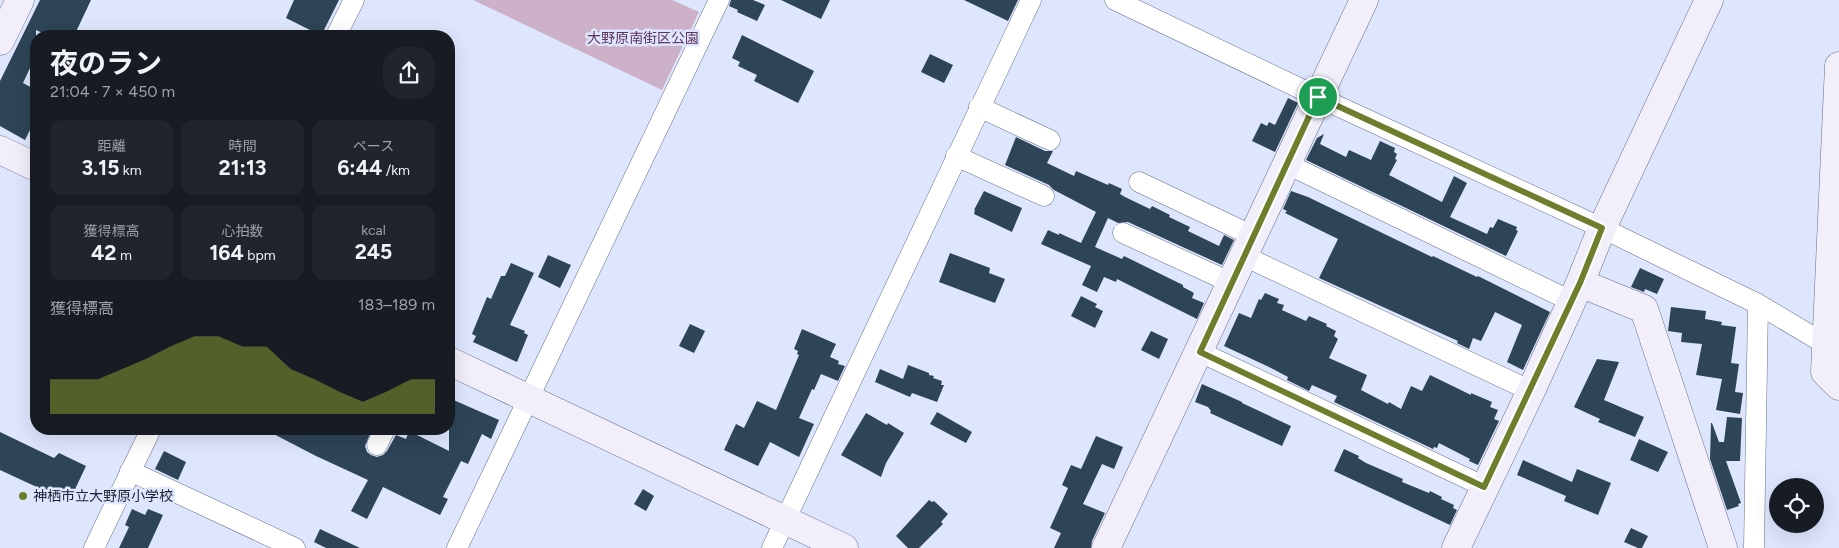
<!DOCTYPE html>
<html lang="ja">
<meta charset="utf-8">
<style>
:root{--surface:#171b24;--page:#20242c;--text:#f1f3f6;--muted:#9ea1a6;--accent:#6d7e2d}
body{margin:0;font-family:Figtree,"Noto Sans JP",sans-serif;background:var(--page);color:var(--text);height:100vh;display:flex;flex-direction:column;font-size:19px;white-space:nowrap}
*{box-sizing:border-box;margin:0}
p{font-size:16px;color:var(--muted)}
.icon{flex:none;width:28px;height:28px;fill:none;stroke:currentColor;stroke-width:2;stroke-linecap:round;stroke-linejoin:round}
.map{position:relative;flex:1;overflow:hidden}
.panel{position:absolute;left:30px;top:30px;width:425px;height:405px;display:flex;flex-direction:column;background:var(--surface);border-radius:20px;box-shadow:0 5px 20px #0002}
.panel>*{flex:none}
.controls{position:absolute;left:1769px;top:478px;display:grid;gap:10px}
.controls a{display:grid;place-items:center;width:55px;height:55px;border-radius:50%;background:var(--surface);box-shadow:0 5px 20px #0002;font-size:25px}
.pin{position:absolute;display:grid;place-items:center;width:42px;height:42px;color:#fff;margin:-21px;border:2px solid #fff;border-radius:50%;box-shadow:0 1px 5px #0007}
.round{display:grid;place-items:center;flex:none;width:52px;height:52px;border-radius:20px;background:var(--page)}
.head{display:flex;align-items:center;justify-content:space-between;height:85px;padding:0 20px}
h1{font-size:28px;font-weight:700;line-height:38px}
.figures{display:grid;grid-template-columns:repeat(3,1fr);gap:8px;height:85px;padding:5px 20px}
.figures div{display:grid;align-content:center;border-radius:12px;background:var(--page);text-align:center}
.figures b{font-size:21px;font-weight:700}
.figures small{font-size:14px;font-weight:400}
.figures p{font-size:14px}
.chart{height:140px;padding:10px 20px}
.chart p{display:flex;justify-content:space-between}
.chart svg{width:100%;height:90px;margin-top:5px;fill:var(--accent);opacity:.7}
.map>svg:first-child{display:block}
.green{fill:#ccb1c8}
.building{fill:#2d4557}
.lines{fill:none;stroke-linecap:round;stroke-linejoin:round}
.street-casing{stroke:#68708b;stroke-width:21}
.secondary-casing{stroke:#68708b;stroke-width:29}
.street{stroke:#fff;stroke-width:20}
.secondary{stroke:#f2eefa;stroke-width:28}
.route-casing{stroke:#fff;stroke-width:10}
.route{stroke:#6d7e2d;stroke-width:6}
.poi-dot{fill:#6d7e2d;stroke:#dee6fe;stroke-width:2}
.labels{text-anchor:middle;stroke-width:5;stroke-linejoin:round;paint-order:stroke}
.park-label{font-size:14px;fill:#5f355a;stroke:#dee6fe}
.poi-label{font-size:14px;fill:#1e222d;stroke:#dee6fe;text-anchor:start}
</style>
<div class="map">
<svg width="1839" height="548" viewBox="0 0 1839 548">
<rect width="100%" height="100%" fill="#dee6fe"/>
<!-- green -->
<polygon class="green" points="473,0 672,0 699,12 662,90"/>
<!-- building -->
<g class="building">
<polygon points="40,0 91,0 74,36 49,36 36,30 36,55 23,83 36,90 36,118 25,140 0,126 0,81"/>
<polygon points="294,0 339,0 321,36 307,36 310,30 286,18"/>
<polygon points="731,0 753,0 765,5 757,21 737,12 738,10 729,6"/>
<polygon points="781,0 830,0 821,19"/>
<polygon points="964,0 1018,0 1008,21"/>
<polygon points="742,35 814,71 798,103 754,81 757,75 738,66 740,62 732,58"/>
<polygon points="930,54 953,65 944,83 921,72"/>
<polygon points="1288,98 1298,103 1275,152 1252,141 1261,123 1267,126 1269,122 1275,125"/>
<polygon points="1324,134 1320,144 1346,157 1349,150 1371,160 1380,141 1395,148 1394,152 1397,154 1395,159 1397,160 1389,175 1442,202 1454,176 1467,183 1450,217 1487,234 1490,227 1493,228 1498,219 1517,227 1516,230 1518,231 1506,256 1306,160 1317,138"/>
<polygon points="1016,137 1045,151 1053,151 1047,163 1074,176 1076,171 1108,185 1109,183 1122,189 1120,194 1125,197 1150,209 1152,206 1170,215 1169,217 1190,227 1188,231 1219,246 1224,235 1234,240 1222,265 1128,222 1118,223 1108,218 1095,247 1122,259 1124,256 1183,285 1183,287 1194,293 1192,298 1204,303 1197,319 1117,279 1116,282 1104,277 1097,292 1082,285 1091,266 1041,244 1048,230 1059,235 1059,233 1081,243 1096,212 1054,190 1049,185 1005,165"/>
<polygon points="984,191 1022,208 1012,232 974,214 975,210 974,210"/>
<polygon points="1291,191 1308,197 1432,257 1433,256 1477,277 1478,276 1550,312 1523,370 1507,362 1522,325 1495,312 1481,341 1473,338 1469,349 1457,343 1458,341 1319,278 1338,239 1285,213 1287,211 1283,209"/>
<polygon points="950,253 990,268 989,273 1005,279 995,303 939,282"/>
<polygon points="548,255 571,265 560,288 538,277"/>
<polygon points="511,263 534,273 510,325 525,331 524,333 528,335 517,362 473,342 476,336 472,334 487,297 491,299 501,276 505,276"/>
<polygon points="1640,268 1664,279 1657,294 1645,289 1644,292 1631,287"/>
<polygon points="1265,293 1279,299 1277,303 1284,305 1282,310 1306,321 1309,316 1327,324 1326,326 1336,331 1334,336 1338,339 1329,358 1367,375 1361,390 1388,404 1389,402 1401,409 1411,386 1422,391 1430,375 1471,395 1471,393 1492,402 1490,407 1498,410 1494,419 1499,421 1478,465 1469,461 1470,459 1439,443 1437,448 1434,447 1433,449 1334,402 1337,396 1312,385 1309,391 1287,380 1288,377 1269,367 1224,346 1239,313 1251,318 1259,299 1261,300"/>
<polygon points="1081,296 1097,304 1095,307 1103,311 1095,328 1071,316"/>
<polygon points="1671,307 1706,311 1705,319 1722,322 1721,325 1736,327 1731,363 1739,364 1735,392 1743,393 1740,414 1716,410 1722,379 1696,375 1702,344 1681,342 1682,333 1668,331"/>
<polygon points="690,324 705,331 694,353 679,346"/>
<polygon points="802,329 836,344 830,357 839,361 838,364 845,366 838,381 821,374 814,390 812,389 799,418 814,424 799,457 770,442 758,466 724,450 736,424 744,428 757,401 776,410 799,355 797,354 798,351 794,349"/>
<polygon points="1151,331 1168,339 1159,359 1141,350"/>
<polygon points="1597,359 1619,362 1604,400 1644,417 1635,437 1598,422 1600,419 1574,407"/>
<polygon points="908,365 929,373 929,375 934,376 933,378 942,381 941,385 944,385 937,402 912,393 910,397 875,382 880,369 903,379"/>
<polygon points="1202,384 1242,402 1242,403 1291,426 1282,446 1210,413 1211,411 1208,407 1195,402"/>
<polygon points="449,398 499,420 491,439 482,434 468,464 461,461 443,497 448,499 440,515 383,487 367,519 351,511 368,480 316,456 264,429 372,429 365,446 367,452 371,455 377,457 383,455 387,451 396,435 406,439 409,431 449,451"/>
<polygon points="937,412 972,432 966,443 930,424"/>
<polygon points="866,413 887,425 888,423 904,433 886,463 881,477 841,455"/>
<polygon points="1727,417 1742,418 1740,461 1726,461 1741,503 1738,504 1739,506 1727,510 1710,459 1711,423 1712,423 1719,442 1724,442"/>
<polygon points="0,432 54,458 59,453 86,466 69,502 0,470"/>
<polygon points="1096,436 1123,447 1114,469 1102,464 1083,504 1105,513 1092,541 1091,548 1054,548 1061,533 1050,528 1068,488 1062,485 1071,465 1081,469"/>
<polygon points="1639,439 1668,452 1658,472 1630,460"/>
<polygon points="1344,449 1359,456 1358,458 1366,463 1403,479 1402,482 1429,493 1430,491 1442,497 1441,499 1454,505 1453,508 1457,510 1450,525 1334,471"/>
<polygon points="164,451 186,462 178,480 155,469"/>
<polygon points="1523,460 1572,482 1577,469 1611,483 1598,515 1564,501 1566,496 1517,475"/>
<polygon points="643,489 654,496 646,511 634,504"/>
<polygon points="929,500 932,502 934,501 948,514 941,522 943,524 919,548 908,548 896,536"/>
<polygon points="132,509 145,515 148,509 163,515 148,548 119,548 129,527 125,525"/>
<polygon points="1631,528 1648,536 1642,548 1638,548 1624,542"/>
<polygon points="320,529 360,548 326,548 314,542"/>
</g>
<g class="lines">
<defs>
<g id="street">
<polyline points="1115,0 1318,97 1602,228 1758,304 1825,344 1836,345"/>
<polyline points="336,36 354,0"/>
<polyline points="979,107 1050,140"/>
<polyline points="956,156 1044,196"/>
<polyline points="1287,164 1571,301"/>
<polyline points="1139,182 1253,236"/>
<polyline points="1123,233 1232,283"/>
<polyline points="1244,256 1531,391"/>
<polyline points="1200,352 1485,487"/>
<polyline points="377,445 385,429"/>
<polyline points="130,471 295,548"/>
<polyline points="94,548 151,429"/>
<polyline points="457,548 719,0"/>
<polyline points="772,548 1031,0"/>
<polyline points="1754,548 1758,304"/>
</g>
<g id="secondary">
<polyline points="0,41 20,0"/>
<polyline points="1839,66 1825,372 1839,386"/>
<polyline points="0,150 36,167"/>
<polyline points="1580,283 1644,309 1723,548"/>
<polyline points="449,361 844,548"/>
<polyline points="1106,548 1364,0"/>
<polyline points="1456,548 1531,391 1580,283 1602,228 1709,0"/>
</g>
</defs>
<!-- street casing -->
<use href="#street" class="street-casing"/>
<!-- secondary casing -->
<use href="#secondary" class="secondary-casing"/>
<!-- street -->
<use href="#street" class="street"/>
<!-- secondary -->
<use href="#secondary" class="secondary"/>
</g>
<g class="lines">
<defs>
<polygon id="route" points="1318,97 1602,228 1580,283 1484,487 1200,352"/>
</defs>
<!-- route casing -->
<use href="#route" class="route-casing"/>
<!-- route -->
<use href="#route" class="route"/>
</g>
<!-- markers -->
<circle class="poi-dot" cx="23" cy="496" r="5"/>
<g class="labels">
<!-- park labels -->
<g class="park-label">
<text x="643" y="43">大野原南街区公園</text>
</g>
<!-- poi labels -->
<g class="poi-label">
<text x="33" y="501">神栖市立大野原小学校</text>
</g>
</g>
</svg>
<div class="controls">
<a><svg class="icon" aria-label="locate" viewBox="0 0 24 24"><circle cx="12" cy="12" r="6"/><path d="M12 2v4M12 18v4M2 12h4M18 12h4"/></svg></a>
</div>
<div class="pin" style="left:1318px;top:97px;background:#1e9e55"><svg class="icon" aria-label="arrive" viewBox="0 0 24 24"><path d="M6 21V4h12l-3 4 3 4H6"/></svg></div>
<section class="panel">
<div class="head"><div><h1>夜のラン</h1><p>21:04 · 7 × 450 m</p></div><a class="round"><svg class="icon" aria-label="share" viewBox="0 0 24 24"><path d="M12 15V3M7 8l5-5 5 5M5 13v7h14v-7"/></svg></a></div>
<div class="figures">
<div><p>距離</p><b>3.15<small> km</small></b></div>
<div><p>時間</p><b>21:13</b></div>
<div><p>ペース</p><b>6:44<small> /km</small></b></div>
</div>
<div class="figures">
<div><p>獲得標高</p><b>42<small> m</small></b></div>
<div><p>心拍数</p><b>164<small> bpm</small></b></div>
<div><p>kcal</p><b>245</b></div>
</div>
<div class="chart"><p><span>獲得標高</span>183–189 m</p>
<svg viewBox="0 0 160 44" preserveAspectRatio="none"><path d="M0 44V27L10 27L20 27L30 22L40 17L50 11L60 6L70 6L80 11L90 11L100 22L110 27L120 33L130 38L140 33L150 27L160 27V44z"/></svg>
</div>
</section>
</div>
